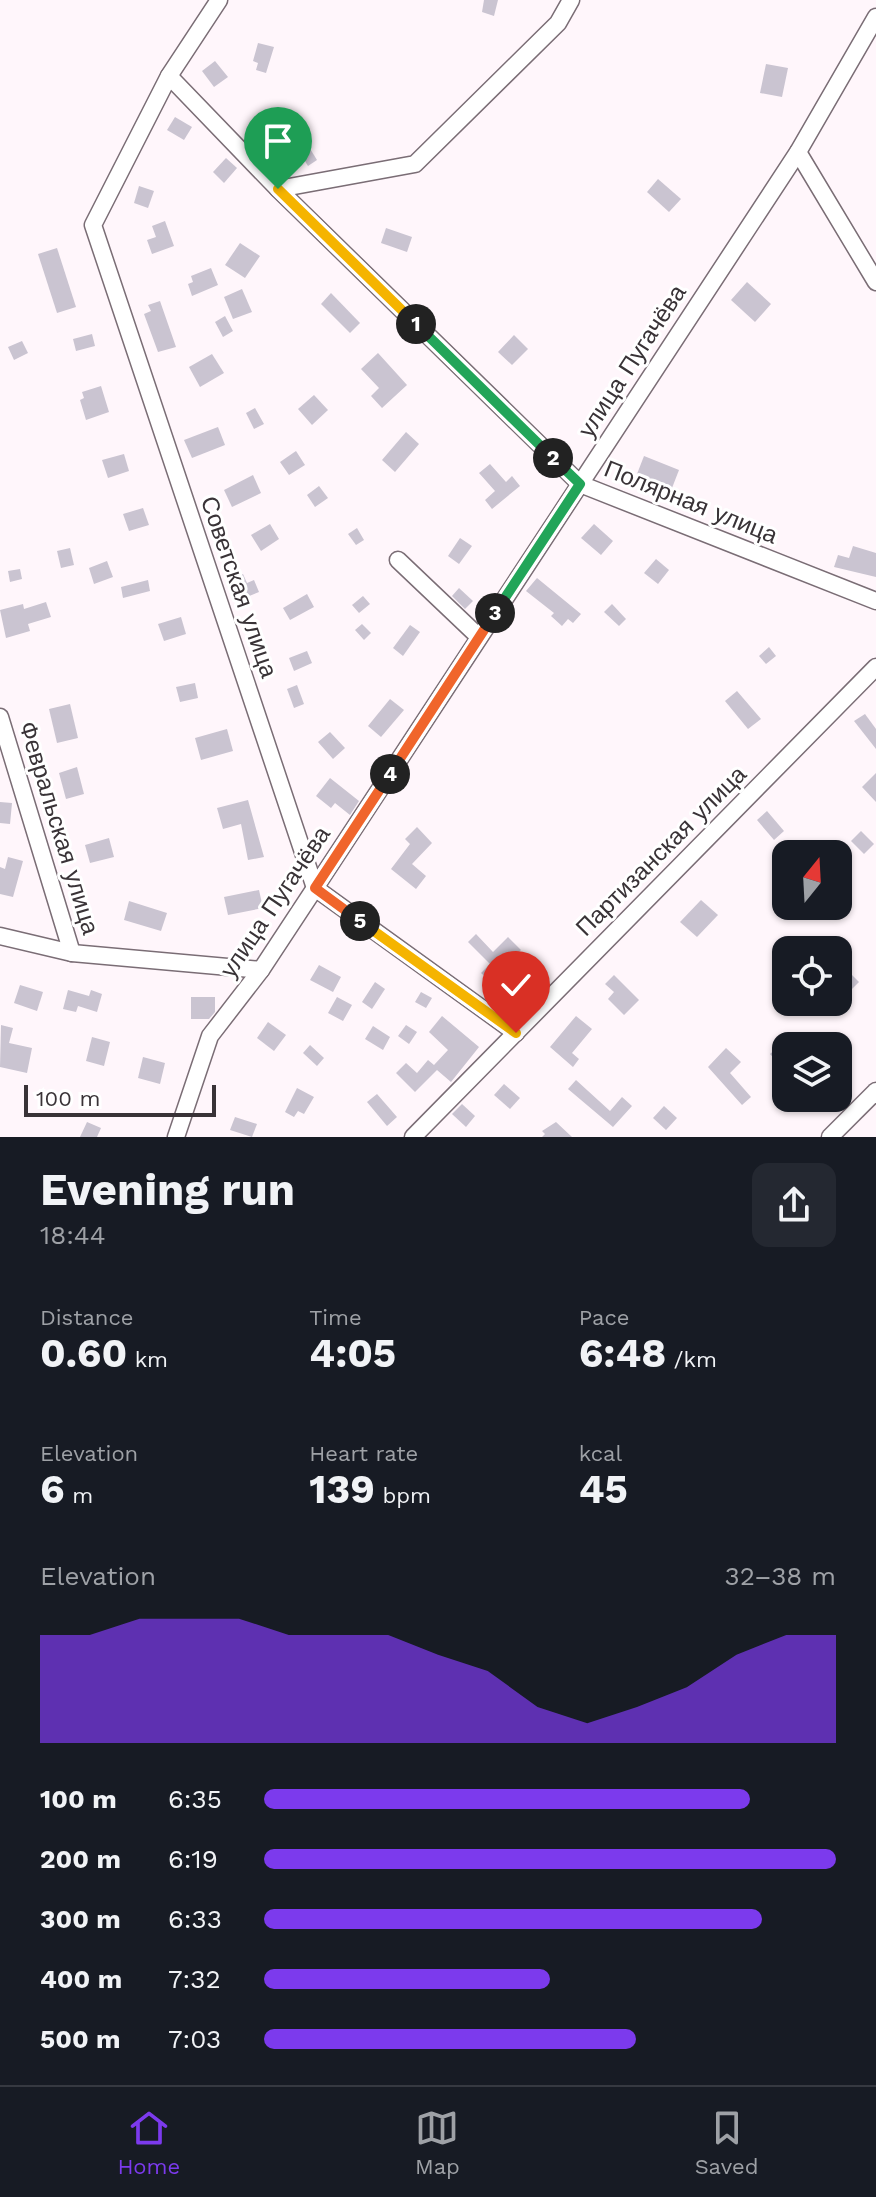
<!DOCTYPE html>
<meta charset="utf-8">
<style>
:root{--surface:#171b24;--page:#242831;--text:#f1f3f6;--muted:#9ea1a6;--line:#363941;--accent:#7c3aed}
body{margin:0;font-family:"Work Sans",sans-serif;background:var(--page);color:var(--text);height:100vh;display:flex;flex-direction:column;font-size:30px;white-space:nowrap}
*{box-sizing:border-box;margin:0}
p{font-size:26px;color:var(--muted)}
.icon{flex:none;width:44px;height:44px;fill:none;stroke:currentColor;stroke-width:2;stroke-linecap:round;stroke-linejoin:round}
.map{position:relative;height:1137px;overflow:hidden}
.drawer{display:flex;flex-direction:column;background:var(--surface);flex:1}
.drawer>*{flex:none}
.needle{width:52px;rotate:18deg}
.fabs{position:absolute;left:772px;top:840px;display:grid;gap:16px}
.fabs a{display:grid;place-items:center;width:80px;height:80px;border-radius:16px;background:var(--surface);box-shadow:0 2px 6px #0004;font-size:40px}
.scale{position:absolute;left:24px;bottom:20px;width:192px;box-sizing:border-box;padding-left:8px;border:4px solid #393337;border-top:0;font-size:22px;line-height:28px;white-space:nowrap;color:#393337;-webkit-text-stroke:6px #fff;paint-order:stroke}
.pin{position:absolute;display:grid;place-items:center;width:68px;height:68px;color:#fff;margin:-82px -34px;border-radius:50% 50% 50% 0;rotate:-45deg;box-shadow:0 0 8px #0007}
.pin .icon{rotate:45deg}
.km{position:absolute;width:40px;height:40px;margin:-20px;border-radius:50%;background:#222;color:#fff;font-size:22px;line-height:40px;text-align:center}
.round{display:grid;place-items:center;flex:none;width:84px;height:84px;border-radius:16px;background:var(--page)}
.headline{display:flex;align-items:center;justify-content:space-between;height:136px;padding:0 40px}
h1{font-size:44px;font-weight:700;line-height:60px}
.figures{display:grid;grid-template-columns:repeat(3,1fr);gap:12px;height:136px;padding:8px 40px}
.figures div{display:grid;align-content:center}
.figures b{font-size:40px;font-weight:700}
.figures small{font-size:22px;font-weight:400}
.figures p{font-size:22px}
.chart{height:224px;padding:16px 40px}
.chart p{display:flex;justify-content:space-between}
.chart svg{width:100%;height:144px;margin-top:8px;fill:var(--accent);opacity:.7}
ul{padding:0 40px;list-style:none;font-size:26px}
li{display:grid;grid-template-columns:128px 96px 1fr;align-items:center;height:60px}
li i{height:20px;border-radius:10px;background:var(--accent)}
.tab-bar{display:flex;justify-content:space-around;align-items:center;height:112px;border-top:2px solid var(--line);background:var(--surface);font-size:22px;color:var(--muted)}
.tab-bar a{display:grid;justify-items:center;gap:4px}
.tab-bar .on{color:var(--accent)}
.map>svg:first-child{display:block}
.building{fill:#cac4d1}
.lines{fill:none;stroke-linecap:round;stroke-linejoin:round}
.minor-casing{stroke:#7a6d75;stroke-width:19}
.minor{stroke:#fff;stroke-width:16}
.split-1-casing{stroke:#fff;stroke-width:16}
.split-2-casing{stroke:#fff;stroke-width:16}
.split-3-casing{stroke:#fff;stroke-width:16}
.split-4-casing{stroke:#fff;stroke-width:16}
.split-5-casing{stroke:#fff;stroke-width:16}
.split-6-casing{stroke:#fff;stroke-width:16}
.split-1{stroke:#f5b400;stroke-width:10}
.split-2{stroke:#22a559;stroke-width:10}
.split-3{stroke:#22a559;stroke-width:10}
.split-4{stroke:#f0652b;stroke-width:10}
.split-5{stroke:#f0652b;stroke-width:10}
.split-6{stroke:#f5b400;stroke-width:10}
.labels{text-anchor:middle;stroke-width:6;stroke-linejoin:round;paint-order:stroke}
.street-label{font-size:24px;fill:#393337;stroke:#fff}
</style>
<div class="map">
<svg width="876" height="1137" viewBox="0 0 876 1137">
<rect width="100%" height="100%" fill="#fff6fb"/>
<!-- building -->
<g class="building">
<polygon points="484,0 498,0 494,16 482,12"/>
<polygon points="258,43 274,47 266,73 256,70 258,63 253,61"/>
<polygon points="215,61 228,77 214,87 202,71"/>
<polygon points="766,64 788,68 782,97 760,93"/>
<polygon points="175,117 192,127 184,140 167,130"/>
<polygon points="309,147 317,160 308,166 300,153"/>
<polygon points="226,158 237,168 224,183 213,172"/>
<polygon points="658,179 681,199 669,212 647,192"/>
<polygon points="139,186 154,191 148,208 134,203"/>
<polygon points="165,221 174,246 152,254 147,240 156,237 152,226"/>
<polygon points="386,228 412,237 407,252 381,243"/>
<polygon points="240,243 260,256 245,278 225,265"/>
<polygon points="57,248 76,307 57,313 38,254"/>
<polygon points="211,268 218,285 192,296 188,284 193,282 191,276"/>
<polygon points="747,282 771,304 755,322 731,300"/>
<polygon points="242,289 252,312 233,319 224,297"/>
<polygon points="331,293 360,323 350,333 321,304"/>
<polygon points="160,301 176,347 158,352 144,314 151,311 148,305"/>
<polygon points="225,316 233,331 223,337 215,322"/>
<polygon points="92,334 95,346 76,351 73,339"/>
<polygon points="514,335 528,349 512,365 498,352"/>
<polygon points="22,341 28,353 14,360 8,347"/>
<polygon points="378,353 407,385 382,408 371,396 379,388 361,369"/>
<polygon points="212,354 224,373 200,387 189,367"/>
<polygon points="101,386 109,412 86,420 80,400 84,398 82,392"/>
<polygon points="314,395 328,410 312,425 298,409"/>
<polygon points="255,408 264,424 254,429 246,413"/>
<polygon points="218,427 225,445 192,458 184,440"/>
<polygon points="406,432 419,444 395,472 382,460"/>
<polygon points="296,451 305,465 289,475 280,462"/>
<polygon points="124,454 129,471 108,478 102,460"/>
<polygon points="644,456 679,470 672,488 637,474"/>
<polygon points="490,464 506,482 512,476 520,486 492,509 485,500 495,491 479,473"/>
<polygon points="253,475 261,493 232,507 224,490"/>
<polygon points="319,486 328,498 315,507 307,495"/>
<polygon points="143,508 149,525 129,531 123,514"/>
<polygon points="270,524 279,539 261,551 251,535"/>
<polygon points="594,524 613,541 601,555 581,538"/>
<polygon points="357,528 364,540 356,545 348,534"/>
<polygon points="460,538 472,546 459,564 448,556"/>
<polygon points="853,546 876,553 876,577 834,567 838,555 849,558"/>
<polygon points="70,548 74,565 61,568 57,551"/>
<polygon points="656,559 669,570 658,584 644,573"/>
<polygon points="107,561 113,577 94,584 89,568"/>
<polygon points="20,569 22,579 10,582 8,571"/>
<polygon points="243,574 247,583 254,580 259,592 242,599 233,579"/>
<polygon points="537,578 581,614 573,623 568,619 562,626 551,616 554,613 526,591"/>
<polygon points="148,580 150,591 123,598 121,587"/>
<polygon points="459,588 473,601 465,609 452,596"/>
<polygon points="307,594 314,607 290,620 283,608"/>
<polygon points="363,596 370,604 359,613 352,605"/>
<polygon points="46,602 51,617 28,624 30,631 6,638 0,610 23,604 24,609"/>
<polygon points="612,604 626,619 619,626 604,612"/>
<polygon points="181,617 186,634 164,641 158,624"/>
<polygon points="362,624 371,633 364,640 355,630"/>
<polygon points="410,625 420,632 403,656 393,648"/>
<polygon points="769,647 776,656 766,664 759,656"/>
<polygon points="307,651 312,663 294,671 289,658"/>
<polygon points="195,683 198,698 180,702 176,687"/>
<polygon points="297,685 304,704 294,708 287,689"/>
<polygon points="737,691 761,719 748,729 725,701"/>
<polygon points="390,699 404,710 381,737 368,726"/>
<polygon points="70,704 78,738 57,743 49,709"/>
<polygon points="865,714 876,729 876,749 854,721"/>
<polygon points="227,729 233,751 201,760 195,738"/>
<polygon points="330,732 345,748 333,759 318,742"/>
<polygon points="77,767 84,794 66,799 59,773"/>
<polygon points="876,773 876,802 862,787"/>
<polygon points="330,778 359,801 350,815 335,803 331,808 316,796"/>
<polygon points="248,800 264,857 248,860 241,824 223,829 217,808"/>
<polygon points="0,802 12,803 10,824 0,823"/>
<polygon points="767,811 784,831 774,840 757,820"/>
<polygon points="417,827 432,843 412,864 426,876 416,889 391,869 410,844 405,839"/>
<polygon points="861,831 874,844 864,854 851,841"/>
<polygon points="109,838 114,857 90,863 85,845"/>
<polygon points="8,857 23,861 13,897 0,894 0,867 5,869"/>
<polygon points="259,890 263,908 228,915 224,897"/>
<polygon points="701,900 718,915 697,937 680,922"/>
<polygon points="129,901 167,913 161,931 124,920"/>
<polygon points="476,934 493,952 508,937 521,950 490,981 481,973 490,964 468,942"/>
<polygon points="838,961 859,982 847,994 838,985"/>
<polygon points="319,965 341,977 333,992 310,980"/>
<polygon points="614,975 639,1000 624,1015 608,999 614,992 605,984"/>
<polygon points="375,982 385,989 372,1009 362,1002"/>
<polygon points="20,985 43,992 37,1011 14,1003"/>
<polygon points="68,990 89,996 91,990 102,994 97,1012 78,1006 76,1012 63,1009"/>
<polygon points="421,992 432,998 426,1008 415,1002"/>
<polygon points="191,997 215,997 215,1012 209,1019 191,1019"/>
<polygon points="337,997 352,1005 343,1021 328,1013"/>
<polygon points="442,1016 479,1047 451,1082 437,1070 415,1092 396,1073 406,1063 417,1073 428,1060 434,1065 448,1050 429,1032"/>
<polygon points="576,1016 592,1029 572,1053 579,1059 573,1067 550,1047"/>
<polygon points="268,1022 286,1035 274,1051 257,1038"/>
<polygon points="1,1025 13,1028 9,1043 32,1048 27,1073 0,1067"/>
<polygon points="406,1025 417,1032 409,1044 398,1036"/>
<polygon points="373,1026 390,1037 383,1050 365,1039"/>
<polygon points="92,1037 110,1042 104,1066 86,1061"/>
<polygon points="786,1040 786,1071 770,1054"/>
<polygon points="310,1045 324,1058 317,1066 303,1053"/>
<polygon points="726,1048 741,1062 730,1073 751,1097 742,1105 708,1067"/>
<polygon points="143,1057 165,1063 160,1084 138,1078"/>
<polygon points="576,1080 610,1111 622,1097 632,1106 613,1127 568,1089"/>
<polygon points="504,1084 520,1098 510,1109 494,1095"/>
<polygon points="297,1088 314,1097 304,1114 298,1111 294,1117 285,1112"/>
<polygon points="377,1094 397,1117 387,1126 367,1102"/>
<polygon points="462,1104 475,1116 466,1127 452,1114"/>
<polygon points="664,1106 677,1118 666,1130 653,1118"/>
<polygon points="235,1117 257,1124 252,1137 230,1130"/>
<polygon points="87,1122 101,1128 97,1137 80,1137"/>
<polygon points="556,1122 572,1137 542,1137 545,1134 542,1131"/>
</g>
<g class="lines">
<defs>
<g id="minor">
<polyline points="219,0 169,76 93,225 315,888 516,1033"/>
<polyline points="169,76 278,189 580,484 876,601"/>
<polyline points="798,152 876,282"/>
<polyline points="278,189 415,164 558,23 571,0"/>
<polyline points="398,560 479,637"/>
<polyline points="0,717 72,953"/>
<polyline points="0,936 72,953 261,970"/>
<polyline points="176,1137 210,1036 261,970 315,888 798,152 876,17"/>
<polyline points="413,1137 876,667"/>
<polyline points="830,1137 876,1091"/>
</g>
</defs>
<!-- minor casing -->
<use href="#minor" class="minor-casing"/>
<!-- minor -->
<use href="#minor" class="minor"/>
</g>
<g class="lines">
<defs>
<polyline id="split-1" points="278,189 416,324"/>
<polyline id="split-2" points="416,324 553,458"/>
<polyline id="split-3" points="495,613 580,484 553,458"/>
<polyline id="split-4" points="390,774 495,613"/>
<polyline id="split-5" points="360,921 315,888 390,774"/>
<polyline id="split-6" points="360,921 516,1033"/>
</defs>
<!-- split-1 casing -->
<use href="#split-1" class="split-1-casing"/>
<!-- split-2 casing -->
<use href="#split-2" class="split-2-casing"/>
<!-- split-3 casing -->
<use href="#split-3" class="split-3-casing"/>
<!-- split-4 casing -->
<use href="#split-4" class="split-4-casing"/>
<!-- split-5 casing -->
<use href="#split-5" class="split-5-casing"/>
<!-- split-6 casing -->
<use href="#split-6" class="split-6-casing"/>
<!-- split-1 -->
<use href="#split-1" class="split-1"/>
<!-- split-2 -->
<use href="#split-2" class="split-2"/>
<!-- split-3 -->
<use href="#split-3" class="split-3"/>
<!-- split-4 -->
<use href="#split-4" class="split-4"/>
<!-- split-5 -->
<use href="#split-5" class="split-5"/>
<!-- split-6 -->
<use href="#split-6" class="split-6"/>
</g>
<g class="labels">
<!-- street labels -->
<g class="street-label">
<text transform="translate(632 361) rotate(-57)" y="8">улица Пугачёва</text>
<text transform="translate(691 502) rotate(22)" y="8">Полярная улица</text>
<text transform="translate(239 587) rotate(71)" y="8">Советская улица</text>
<text transform="translate(59 828) rotate(73)" y="8">Февральская улица</text>
<text transform="translate(661 851) rotate(-45)" y="8">Партизанская улица</text>
<text transform="translate(275 902) rotate(-56)" y="8">улица Пугачёва</text>
</g>
</g>
</svg>
<div class="fabs">
<a><svg class="needle" viewBox="-14 -14 28 28"><path d="M0-13l5 13h-10z" fill="#e53935"/><path d="M0 13l5-13h-10z" fill="#9ea1a6"/></svg></a>
<a><svg class="icon" aria-label="locate" viewBox="0 0 24 24"><circle cx="12" cy="12" r="6"/><path d="M12 2v4M12 18v4M2 12h4M18 12h4"/></svg></a>
<a><svg class="icon" aria-label="layers" viewBox="0 0 24 24"><path d="M12 4l9 5-9 5-9-5zM3 14l9 5 9-5"/></svg></a>
</div>
<div class="scale">100 m</div>
<div class="pin" style="left:278px;top:189px;background:#1e9e55"><svg class="icon" aria-label="arrive" viewBox="0 0 24 24"><path d="M6 21V4h12l-3 4 3 4H6"/></svg></div>
<div class="pin" style="left:516px;top:1033px;background:#d93025"><svg class="icon" aria-label="check" viewBox="0 0 24 24"><path d="M5 12l5 5 9-10"/></svg></div>
<b class="km" style="left:416px;top:324px">1</b>
<b class="km" style="left:553px;top:458px">2</b>
<b class="km" style="left:495px;top:613px">3</b>
<b class="km" style="left:390px;top:774px">4</b>
<b class="km" style="left:360px;top:921px">5</b>
</div>
<section class="drawer">
<div class="headline"><div><h1>Evening run</h1><p>18:44</p></div><a class="round"><svg class="icon" aria-label="share" viewBox="0 0 24 24"><path d="M12 15V3M7 8l5-5 5 5M5 13v7h14v-7"/></svg></a></div>
<div class="figures">
<div><p>Distance</p><b>0.60<small> km</small></b></div>
<div><p>Time</p><b>4:05</b></div>
<div><p>Pace</p><b>6:48<small> /km</small></b></div>
</div>
<div class="figures">
<div><p>Elevation</p><b>6<small> m</small></b></div>
<div><p>Heart rate</p><b>139<small> bpm</small></b></div>
<div><p>kcal</p><b>45</b></div>
</div>
<div class="chart"><p><span>Elevation</span>32–38 m</p>
<svg viewBox="0 0 160 44" preserveAspectRatio="none"><path d="M0 44V11L10 11L20 6L30 6L40 6L50 11L60 11L70 11L80 17L90 22L100 33L110 38L120 33L130 27L140 17L150 11L160 11V44z"/></svg>
</div>
<ul>
<li><b>100 m</b>6:35<i style="width:85%"></i></li>
<li><b>200 m</b>6:19<i style="width:100%"></i></li>
<li><b>300 m</b>6:33<i style="width:87%"></i></li>
<li><b>400 m</b>7:32<i style="width:50%"></i></li>
<li><b>500 m</b>7:03<i style="width:65%"></i></li>
</ul>
</section>
<nav class="tab-bar">
<a class="on"><svg class="icon" aria-label="home" viewBox="0 0 24 24"><path d="M3 11l9-7 9 7M6 9v11h12V9"/></svg>Home</a>
<a><svg class="icon" aria-label="map" viewBox="0 0 24 24"><path d="M3 6l6-2 6 2 6-2v14l-6 2-6-2-6 2zM9 4v14M15 6v14"/></svg>Map</a>
<a><svg class="icon" aria-label="saved" viewBox="0 0 24 24"><path d="M7 4h10v16l-5-4-5 4z"/></svg>Saved</a>
</nav>
